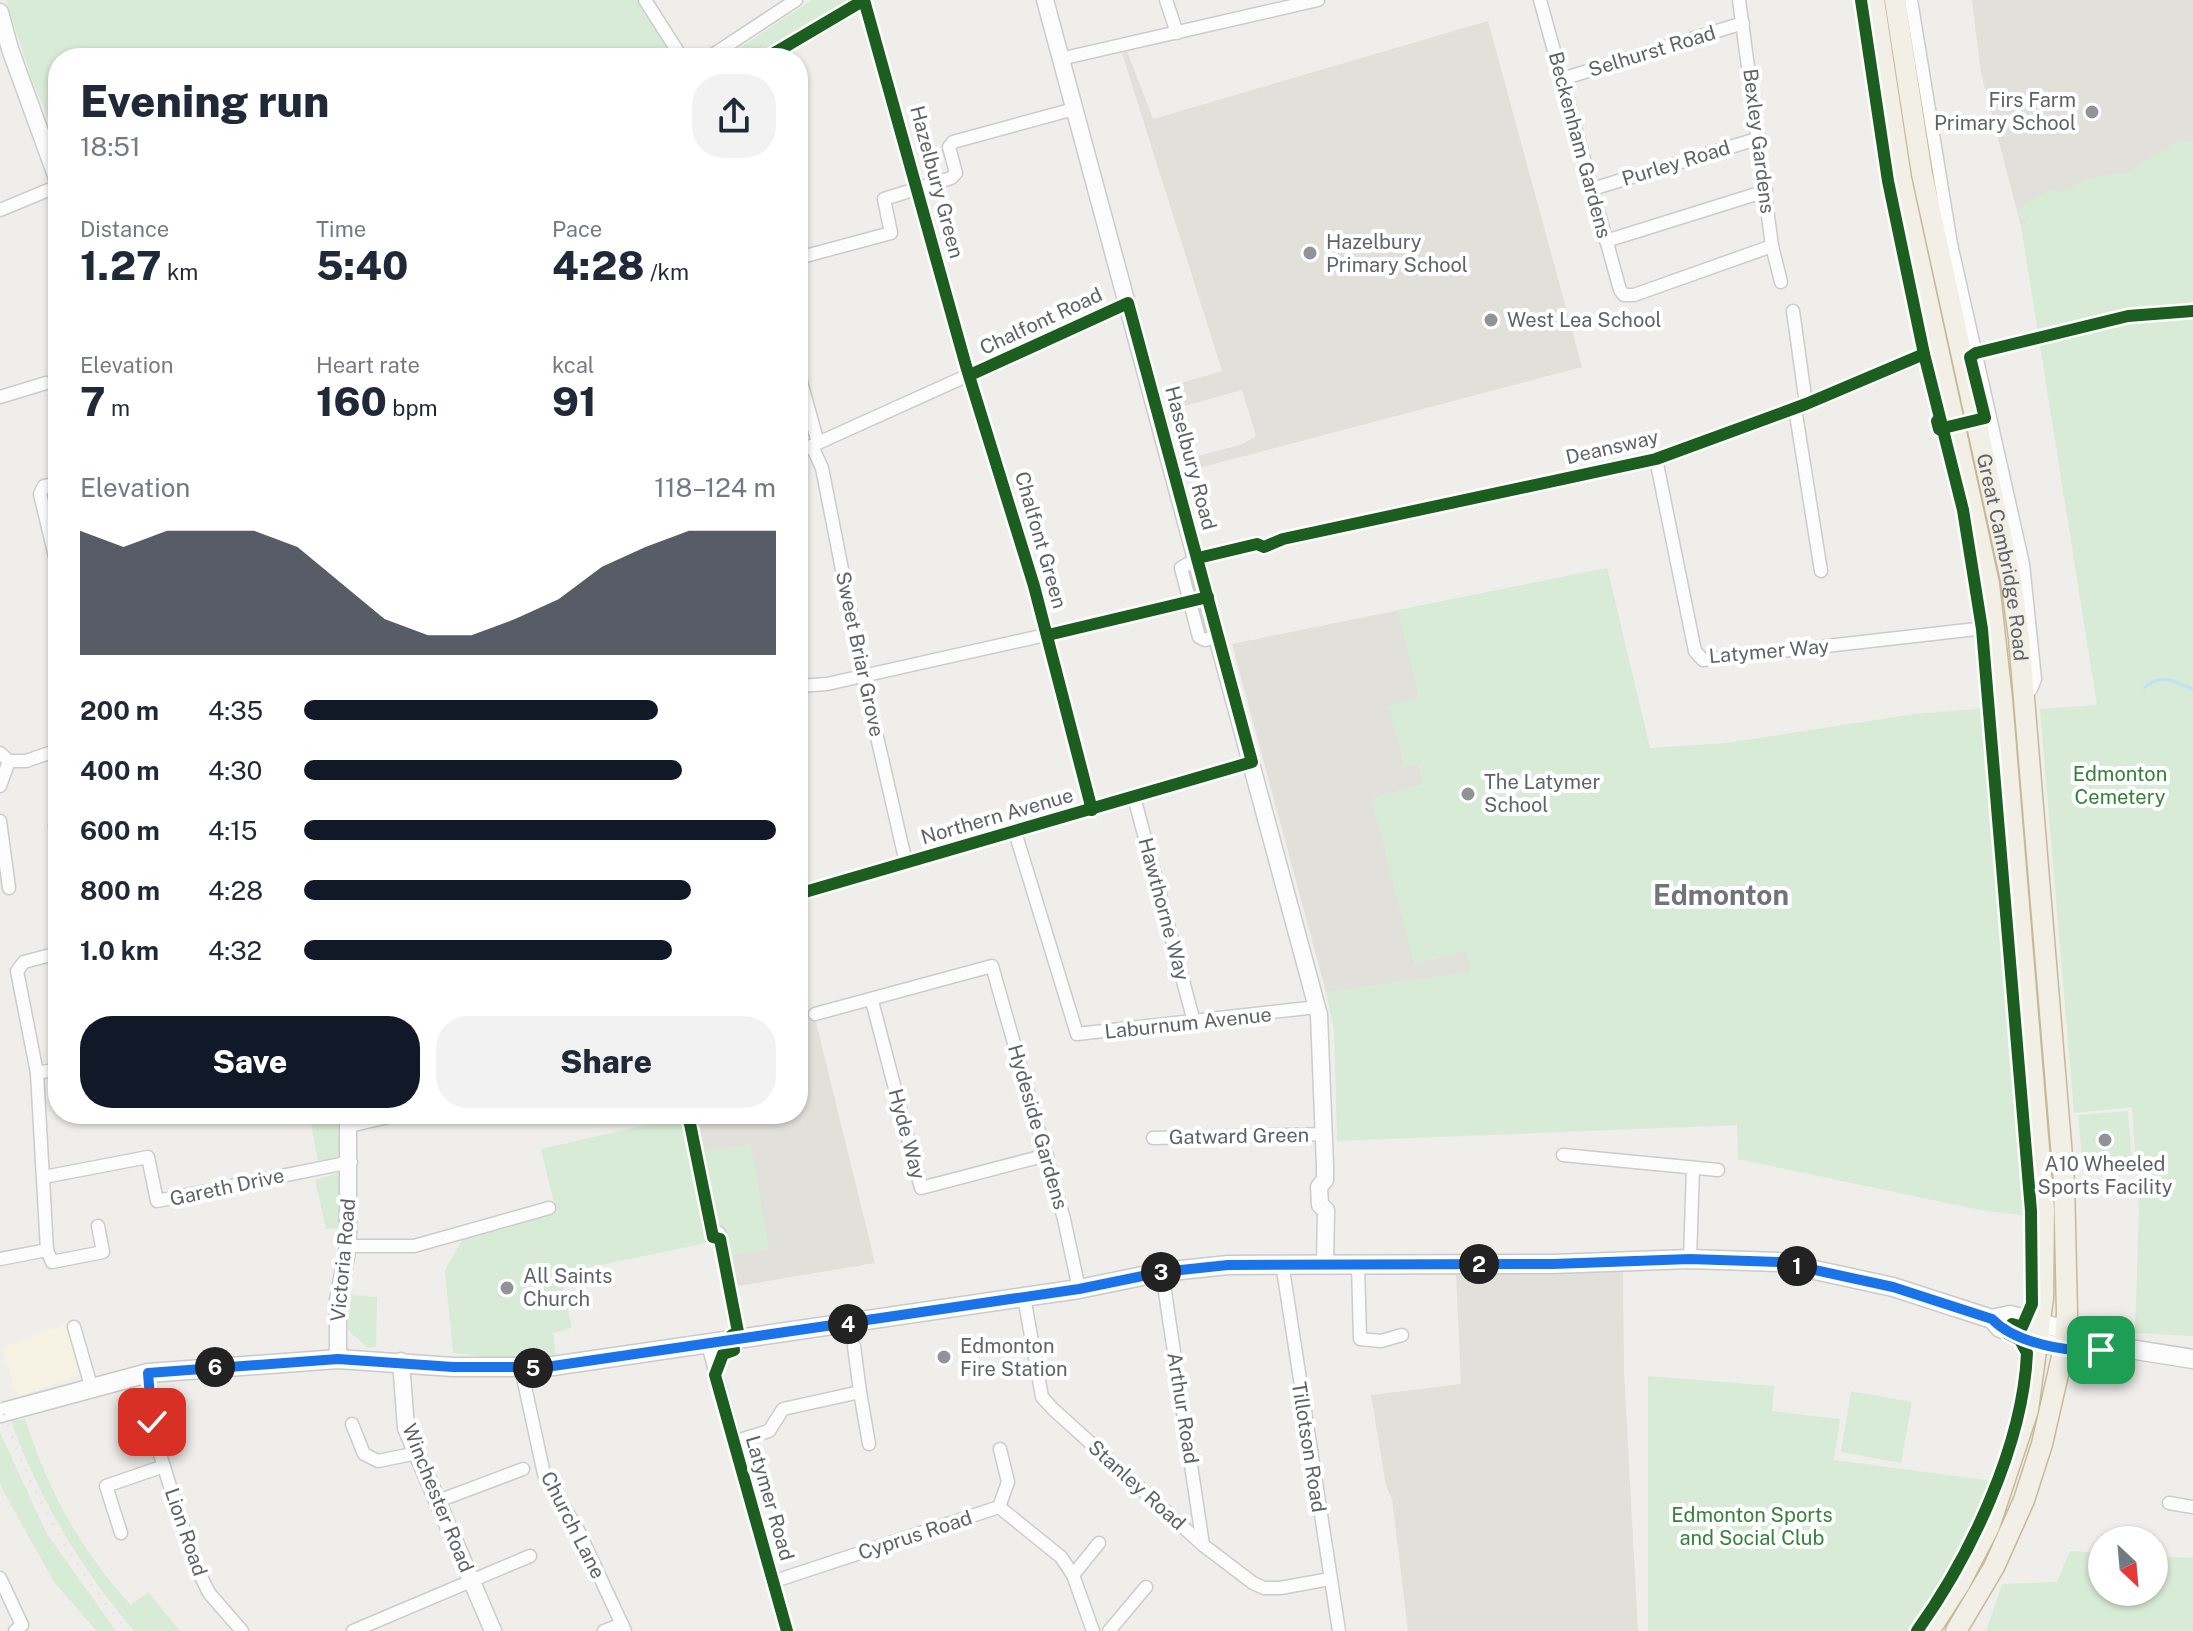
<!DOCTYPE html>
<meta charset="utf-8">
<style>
:root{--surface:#fff;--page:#f2f2f3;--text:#1f2937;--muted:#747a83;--accent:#111827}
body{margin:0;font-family:"Public Sans",sans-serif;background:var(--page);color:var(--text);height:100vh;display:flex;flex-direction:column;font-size:30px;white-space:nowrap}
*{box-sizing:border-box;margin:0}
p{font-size:26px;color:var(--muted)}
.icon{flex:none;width:44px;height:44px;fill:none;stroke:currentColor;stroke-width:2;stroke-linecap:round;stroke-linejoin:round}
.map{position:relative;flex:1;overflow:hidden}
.side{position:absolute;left:48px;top:48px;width:760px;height:1076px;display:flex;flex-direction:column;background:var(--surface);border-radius:32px;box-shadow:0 2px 6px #0004}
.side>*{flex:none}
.needle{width:52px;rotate:154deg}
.tools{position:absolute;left:2088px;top:1526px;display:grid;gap:16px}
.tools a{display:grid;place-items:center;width:80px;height:80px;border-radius:50%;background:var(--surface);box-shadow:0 2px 6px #0004;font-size:40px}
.pin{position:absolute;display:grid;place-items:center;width:68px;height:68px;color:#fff;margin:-34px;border-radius:16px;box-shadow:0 4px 12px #0006}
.km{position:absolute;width:40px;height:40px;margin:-20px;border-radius:50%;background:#222;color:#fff;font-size:22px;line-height:40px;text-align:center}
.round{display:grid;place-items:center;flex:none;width:84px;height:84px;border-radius:32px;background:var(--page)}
.headline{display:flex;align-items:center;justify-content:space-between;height:136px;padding:0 32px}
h1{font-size:44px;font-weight:800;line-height:60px}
.stats{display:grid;grid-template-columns:repeat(3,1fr);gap:12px;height:136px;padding:8px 32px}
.stats div{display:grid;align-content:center}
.stats b{font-size:40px;font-weight:800}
.stats small{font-size:22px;font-weight:400}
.stats p{font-size:22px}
.chart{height:224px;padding:16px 32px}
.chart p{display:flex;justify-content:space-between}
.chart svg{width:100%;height:144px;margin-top:8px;fill:var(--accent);opacity:.7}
.action{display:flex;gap:16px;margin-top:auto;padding:16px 32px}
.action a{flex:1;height:92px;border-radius:32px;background:var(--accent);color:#fff;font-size:32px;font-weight:800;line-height:92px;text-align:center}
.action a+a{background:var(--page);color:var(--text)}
ul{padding:0 32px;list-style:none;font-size:26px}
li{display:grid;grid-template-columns:128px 96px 1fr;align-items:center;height:60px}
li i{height:20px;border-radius:10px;background:var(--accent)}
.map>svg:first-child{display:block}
.commercial{fill:#f7f3e4}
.education{fill:#e2e0da}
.green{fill:#d8ebd6}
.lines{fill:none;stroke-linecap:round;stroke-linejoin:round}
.stream{stroke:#bfe0f9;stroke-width:3}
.minor-casing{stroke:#cbcccc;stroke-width:15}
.tertiary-casing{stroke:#cbcccc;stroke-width:19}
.secondary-casing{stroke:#cacacb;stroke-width:21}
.trunk-casing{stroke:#c8b996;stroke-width:23}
.minor{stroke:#fdfcfc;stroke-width:12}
.tertiary{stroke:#fdfcfc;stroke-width:16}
.secondary{stroke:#fdfcfc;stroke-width:18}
.trunk{stroke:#f2f0e6;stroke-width:20}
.rail{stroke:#e4e4e4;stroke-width:3;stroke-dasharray:2 10;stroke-linecap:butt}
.cycleway-casing{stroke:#fff;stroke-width:17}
.cycleway{stroke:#1b5e20;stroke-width:12}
.route-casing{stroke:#fff;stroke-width:16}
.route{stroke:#1a73e8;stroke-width:10}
.poi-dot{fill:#919496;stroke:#fff;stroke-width:3}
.labels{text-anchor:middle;stroke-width:8;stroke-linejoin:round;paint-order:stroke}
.street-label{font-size:20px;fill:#5f6368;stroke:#fff}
.poi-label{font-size:20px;fill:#5f6368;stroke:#fff;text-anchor:start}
.park-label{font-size:20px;fill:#348238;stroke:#fff}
.district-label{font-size:28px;font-weight:bold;fill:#70757a;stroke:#fff}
</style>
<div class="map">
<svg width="2193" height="1631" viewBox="0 0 2193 1631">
<rect width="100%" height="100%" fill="#efeeea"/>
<!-- commercial -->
<polygon class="commercial" points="76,1319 91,1371 18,1397 2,1348"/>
<!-- education -->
<g class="education">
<polygon points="1972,0 2193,0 2193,151 2021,226 1981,73"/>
<polygon points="1488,21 1582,367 1195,469 1191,458 1243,444 1256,436 1242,390 1170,410 1164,388 1222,371 1122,53 1127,51 1153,119"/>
<polygon points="1607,568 1650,749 1471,973 1326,992 1232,644"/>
<polygon points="798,1015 799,1018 815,1018 875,1263 732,1287 716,1232 694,1114 798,1114"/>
<polygon points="1513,1272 1623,1272 1624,1371 1638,1631 1408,1631 1392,1499 1386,1486 1371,1395 1461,1384 1456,1275"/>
</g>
<!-- green -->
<g class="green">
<polygon points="6,0 640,0 675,58 58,58 58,142 31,77"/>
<polygon points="812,0 853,0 754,58 724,58"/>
<polygon points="2193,140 2193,1336 2135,1333 2139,1210 2132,1107 2074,1113 2040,709 2097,705 2021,226 2027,223 2018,214 2025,203 2049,191 2064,192 2086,179 2128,172 2176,142"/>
<polygon points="1607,568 1650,748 1726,743 1914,714 1987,708 2028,1216 1980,1210 1738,1159 1737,1125 1337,1141 1334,1030 1326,992 1471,972 1466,951 1414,964 1371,798 1423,784 1418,764 1404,767 1388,706 1419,697 1398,610"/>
<polygon points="2128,1111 2132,1165 2083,1169 2078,1115"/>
<polygon points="309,1114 342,1114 345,1156 318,1161"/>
<polygon points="685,1116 711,1242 572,1271 562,1285 572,1328 553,1333 556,1355 503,1359 453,1353 445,1270 464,1237 556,1212 541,1149"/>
<polygon points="751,1144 769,1249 728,1256 716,1232 701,1152"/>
<polygon points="338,1173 343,1177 346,1228 326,1229 315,1180"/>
<polygon points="343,1294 377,1297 376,1347 368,1348 349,1331"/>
<path d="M1648,1376L1774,1386L1772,1411L1840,1419L1834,1460L1994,1481C1971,1534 1945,1584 1911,1631H1648Z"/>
<polygon points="1851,1391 1912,1402 1901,1463 1841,1452"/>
<path d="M25,1419C47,1488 81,1552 131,1605L148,1592L180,1631H134C80,1567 39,1499 11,1421Z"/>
<polygon points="0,1433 47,1534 116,1631 97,1631 54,1582 4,1492 0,1483"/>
<polygon points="2070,1551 2102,1553 2102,1592 2154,1592 2154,1556 2193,1558 2193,1631 1986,1631 2002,1584 2057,1582"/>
</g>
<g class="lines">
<!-- stream -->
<path class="stream" d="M2144,688C2161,672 2175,682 2193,689"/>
<defs>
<g id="minor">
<polyline points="645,0 682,58"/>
<polyline points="864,0 966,366 1034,586 1092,810"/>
<polyline points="1166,0 1177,33"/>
<polyline points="1540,0 1620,290 1624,295 1634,295 1772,246"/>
<polyline points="1739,0 1772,246 1781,282"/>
<polyline points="1911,0 1951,244 2023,564 2035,679 2031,689 2023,687"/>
<polyline points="708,58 796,0"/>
<polyline points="766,58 864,0"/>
<polyline points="1060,59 1318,0"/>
<polyline points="1562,79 1743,23"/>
<polyline points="1592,189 1760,138"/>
<polyline points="0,210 58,186"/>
<polyline points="1606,241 1766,191"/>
<polyline points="798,258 891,233 884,199 951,178 956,173 949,147 953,142 1074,109"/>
<polyline points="1793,311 1806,404"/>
<polyline points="798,371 818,443"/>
<polyline points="0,397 46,383"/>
<polyline points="1795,408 1821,571"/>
<polyline points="812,446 822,468 863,676 906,863"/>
<polyline points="798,452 1128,303"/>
<polyline points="1656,459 1695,651 1703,660 1994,627"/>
<polyline points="58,483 44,486 40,494 58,569"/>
<polyline points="1218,636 1205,640 1199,637 1181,568 1198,558 1257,544 1264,547 1283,539 1656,459 1806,404 1937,350"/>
<polyline points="798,686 827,684 1197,601"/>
<polyline points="0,753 9,761 0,786"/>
<polyline points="9,761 26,761 58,750"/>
<polyline points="1134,797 1194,1022"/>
<polyline points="0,821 9,888"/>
<polyline points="55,826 58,838"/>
<polyline points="1015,832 1077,1034 1317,1007"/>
<polyline points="798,894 1252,762"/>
<polyline points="58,953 24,962 17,971 37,1073 47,1250 52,1262 103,1252 98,1226"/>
<polyline points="872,1001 921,1188 1047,1155"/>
<polyline points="815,1014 992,966 1064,1219 1079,1289"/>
<polyline points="37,1073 58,1069"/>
<polyline points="349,1126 401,1114"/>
<polyline points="1153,1138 1325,1134"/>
<polyline points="1563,1155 1718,1170"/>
<polyline points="44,1177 148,1157 157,1201 351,1162"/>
<polyline points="719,1233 740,1340"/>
<polyline points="348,1246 414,1246 549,1208"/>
<polyline points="0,1259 47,1250"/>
<polyline points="1690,1259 1693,1168"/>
<polyline points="1282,1263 1339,1631"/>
<polyline points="1358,1265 1360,1339 1381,1341 1402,1335"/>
<polyline points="1162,1272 1203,1545"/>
<polyline points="1024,1297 1042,1397 1053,1409 1203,1545 1253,1583 1264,1588 1280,1588 1330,1579"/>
<polyline points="74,1327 91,1386"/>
<polyline points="708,1345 787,1631"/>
<polyline points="521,1368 544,1474 578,1530 625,1631"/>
<polyline points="148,1373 154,1435 193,1560 209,1593 242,1631"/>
<polyline points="860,1392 869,1444"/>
<polyline points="352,1424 364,1454 378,1461 417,1453"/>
<polyline points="733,1442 769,1431 783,1409 860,1392 854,1346"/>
<polyline points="438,1501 523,1469"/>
<polyline points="2169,1503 2193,1507"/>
<polyline points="999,1507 1061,1557 1073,1575 1093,1631"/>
<polyline points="121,1533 106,1486 164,1466"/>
<polyline points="1073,1575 1099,1543"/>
<polyline points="0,1578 22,1625 15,1631"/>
<polyline points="772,1582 999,1507 1008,1482 1000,1449"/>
<polyline points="353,1631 530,1556"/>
<polyline points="604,1631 622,1624"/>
<polyline points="1109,1631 1146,1587"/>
</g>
<g id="tertiary">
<polyline points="1045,0 1319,1015 1325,1166 1325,1180 1319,1187 1320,1205 1326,1210 1325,1264"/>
<polyline points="0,12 10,49 58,181"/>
<polyline points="338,1359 338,1300 348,1246 348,1114"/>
<polyline points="401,1361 406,1428 493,1631"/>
</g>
<g id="secondary">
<polyline points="1992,1319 2010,1315 2097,1338 2111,1346"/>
<polyline points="0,1413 148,1373 338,1359 453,1367 546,1367 1079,1289 1162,1272 1228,1265 1553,1264 1690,1259 1778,1262 1893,1287 1992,1319 2000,1328 2051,1345 2095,1350 2111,1346 2193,1359"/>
</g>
<g id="trunk">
<polyline points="1874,0 1901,178 1989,584 2002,699 2044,1210 2043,1298 2028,1410 1989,1527 1960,1583 1929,1631"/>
<path id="s1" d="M1895,0L1922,174L2011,580L2019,638L2064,1181L2067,1314L2064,1348L2042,1444L2024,1500L1994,1567L1956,1631"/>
</g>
</defs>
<!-- minor casing -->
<use href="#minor" class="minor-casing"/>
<!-- tertiary casing -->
<use href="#tertiary" class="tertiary-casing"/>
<!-- secondary casing -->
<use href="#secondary" class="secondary-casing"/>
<!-- trunk casing -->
<use href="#trunk" class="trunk-casing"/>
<!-- minor -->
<use href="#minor" class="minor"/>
<!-- tertiary -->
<use href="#tertiary" class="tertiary"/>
<!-- secondary -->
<use href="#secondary" class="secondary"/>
<!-- trunk -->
<use href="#trunk" class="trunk"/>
<!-- rail -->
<path class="rail" d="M0,1402C27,1486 70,1564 128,1631"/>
<defs>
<g id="cycleway">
<path d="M1861,0L1888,181L1924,354L1963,510L1982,629L2031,1211L2032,1304L2022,1327L2012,1324L2008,1334L2020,1340L2027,1353C2023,1446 1970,1557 1917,1631"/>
<polyline points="766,58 864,0 966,366 1034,586 1092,810"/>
<polyline points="1937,421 1939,429 1985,418 1970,357 1976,353 2128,316 2193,311"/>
<polyline points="1198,558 1257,544 1264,547 1283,539 1656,459 1806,404 1924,354"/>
<polyline points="1048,635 1208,597"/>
<polyline points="798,894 1252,762 1128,303 970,375"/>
<polyline points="688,1114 713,1237 720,1239 738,1332 732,1335 734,1350 723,1354 715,1375 787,1631"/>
<polyline points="1690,1259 1778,1262 1893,1287 1956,1308"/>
</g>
</defs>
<!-- cycleway casing -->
<use href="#cycleway" class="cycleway-casing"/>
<!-- cycleway -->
<use href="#cycleway" class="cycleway"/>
</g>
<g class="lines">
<defs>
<path id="route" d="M152,1422L148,1373L338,1359L453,1367H546L1079,1289L1162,1272L1228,1265L1553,1264L1690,1259L1778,1262L1893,1287L1992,1319C2015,1343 2068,1353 2101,1350"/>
</defs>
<!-- route casing -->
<use href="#route" class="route-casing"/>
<!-- route -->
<use href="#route" class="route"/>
</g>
<!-- markers -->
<g class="poi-dot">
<circle cx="2092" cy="112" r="8"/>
<circle cx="1310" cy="253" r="8"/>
<circle cx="1491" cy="320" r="8"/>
<circle cx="1468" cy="794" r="8"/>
<circle cx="2105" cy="1140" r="8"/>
<circle cx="507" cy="1288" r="8"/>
<circle cx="944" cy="1357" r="8"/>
</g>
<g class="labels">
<!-- street labels -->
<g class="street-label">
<text transform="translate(1652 51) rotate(-17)" y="7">Selhurst Road</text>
<text transform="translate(1759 141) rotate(83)" y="7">Bexley Gardens</text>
<text transform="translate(1580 145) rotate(75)" y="7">Beckenham Gardens</text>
<text transform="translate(1676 163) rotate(-17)" y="7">Purley Road</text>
<text transform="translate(937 182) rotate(75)" y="7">Hazelbury Green</text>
<text transform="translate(1041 321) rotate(-25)" y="7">Chalfont Road</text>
<text transform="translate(1612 447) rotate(-13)" y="7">Deansway</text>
<text transform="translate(1191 458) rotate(75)" y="7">Haselbury Road</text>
<text transform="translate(1041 540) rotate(74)" y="7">Chalfont Green</text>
<text dy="7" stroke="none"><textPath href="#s1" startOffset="568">Great Cambridge Road</textPath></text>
<text transform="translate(1769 651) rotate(-5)" y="7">Latymer Way</text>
<text transform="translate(860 654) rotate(78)" y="7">Sweet Briar Grove</text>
<text transform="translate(997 816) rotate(-16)" y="7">Northern Avenue</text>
<text transform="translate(1164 909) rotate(75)" y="7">Hawthorne Way</text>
<text transform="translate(1188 1023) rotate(-6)" y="7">Laburnum Avenue</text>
<text transform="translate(1038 1127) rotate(74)" y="7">Hydeside Gardens</text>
<text transform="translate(907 1134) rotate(75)" y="7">Hyde Way</text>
<text transform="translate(1239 1136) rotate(-1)" y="7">Gatward Green</text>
<text transform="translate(227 1187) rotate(-12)" y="7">Gareth Drive</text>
<text transform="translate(343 1260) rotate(-85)" y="7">Victoria Road</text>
<text transform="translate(1183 1408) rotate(81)" y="7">Arthur Road</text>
<text transform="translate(1309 1447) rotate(81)" y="7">Tillotson Road</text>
<text transform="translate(1137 1485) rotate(42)" y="7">Stanley Road</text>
<text transform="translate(438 1498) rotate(68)" y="7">Winchester Road</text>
<text transform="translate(770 1498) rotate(74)" y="7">Latymer Road</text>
<text transform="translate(573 1525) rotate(63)" y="7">Church Lane</text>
<text transform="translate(186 1532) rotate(71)" y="7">Lion Road</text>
<text transform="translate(915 1535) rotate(-18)" y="7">Cyprus Road</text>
</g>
<!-- poi labels -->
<g class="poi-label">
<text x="2076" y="107" text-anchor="end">Firs Farm<tspan x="2076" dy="23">Primary School</tspan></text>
<text x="1326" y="249">Hazelbury<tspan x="1326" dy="23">Primary School</tspan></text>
<text x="1507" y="327">West Lea School</text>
<text x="1484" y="789">The Latymer<tspan x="1484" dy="23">School</tspan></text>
<text x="2105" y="1171" text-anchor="middle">A10 Wheeled<tspan x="2105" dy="23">Sports Facility</tspan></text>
<text x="523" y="1283">All Saints<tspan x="523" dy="23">Church</tspan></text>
<text x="960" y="1353">Edmonton<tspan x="960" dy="23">Fire Station</tspan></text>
</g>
<!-- park labels -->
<g class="park-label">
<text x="2120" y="781">Edmonton<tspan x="2120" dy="23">Cemetery</tspan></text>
<text x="1752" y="1522">Edmonton Sports<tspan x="1752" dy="23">and Social Club</tspan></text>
</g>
<!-- district labels -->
<g class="district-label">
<text x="1721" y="905">Edmonton</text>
</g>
</g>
</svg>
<div class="tools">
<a><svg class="needle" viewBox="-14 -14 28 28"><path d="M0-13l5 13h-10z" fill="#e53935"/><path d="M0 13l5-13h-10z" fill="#747a83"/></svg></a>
</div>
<div class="pin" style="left:2101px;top:1350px;background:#1e9e55"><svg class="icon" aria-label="arrive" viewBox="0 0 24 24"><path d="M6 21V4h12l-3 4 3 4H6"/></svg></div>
<div class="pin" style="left:152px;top:1422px;background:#d93025"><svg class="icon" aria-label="check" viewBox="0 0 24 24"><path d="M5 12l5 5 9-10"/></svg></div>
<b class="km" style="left:1797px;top:1266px">1</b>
<b class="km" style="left:1479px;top:1264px">2</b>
<b class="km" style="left:1161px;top:1272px">3</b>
<b class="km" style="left:848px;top:1324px">4</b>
<b class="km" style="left:533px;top:1368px">5</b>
<b class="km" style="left:215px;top:1367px">6</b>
<section class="side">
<div class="headline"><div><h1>Evening run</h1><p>18:51</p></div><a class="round"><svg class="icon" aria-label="share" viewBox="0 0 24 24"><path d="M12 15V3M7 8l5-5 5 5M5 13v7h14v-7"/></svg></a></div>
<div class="stats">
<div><p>Distance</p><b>1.27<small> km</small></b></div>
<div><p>Time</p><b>5:40</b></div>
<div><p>Pace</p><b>4:28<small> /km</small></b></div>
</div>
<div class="stats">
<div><p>Elevation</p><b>7<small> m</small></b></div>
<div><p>Heart rate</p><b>160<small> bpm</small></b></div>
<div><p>kcal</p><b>91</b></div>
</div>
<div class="chart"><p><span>Elevation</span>118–124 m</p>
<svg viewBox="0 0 160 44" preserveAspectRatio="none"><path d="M0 44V6L10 11L20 6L30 6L40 6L50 11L60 22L70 33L80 38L90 38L100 33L110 27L120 17L130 11L140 6L150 6L160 6V44z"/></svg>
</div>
<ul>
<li><b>200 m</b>4:35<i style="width:75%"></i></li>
<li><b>400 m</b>4:30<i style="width:80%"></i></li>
<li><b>600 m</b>4:15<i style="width:100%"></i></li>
<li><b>800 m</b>4:28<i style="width:82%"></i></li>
<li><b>1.0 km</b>4:32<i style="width:78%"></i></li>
</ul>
<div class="action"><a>Save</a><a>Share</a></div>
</section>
</div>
